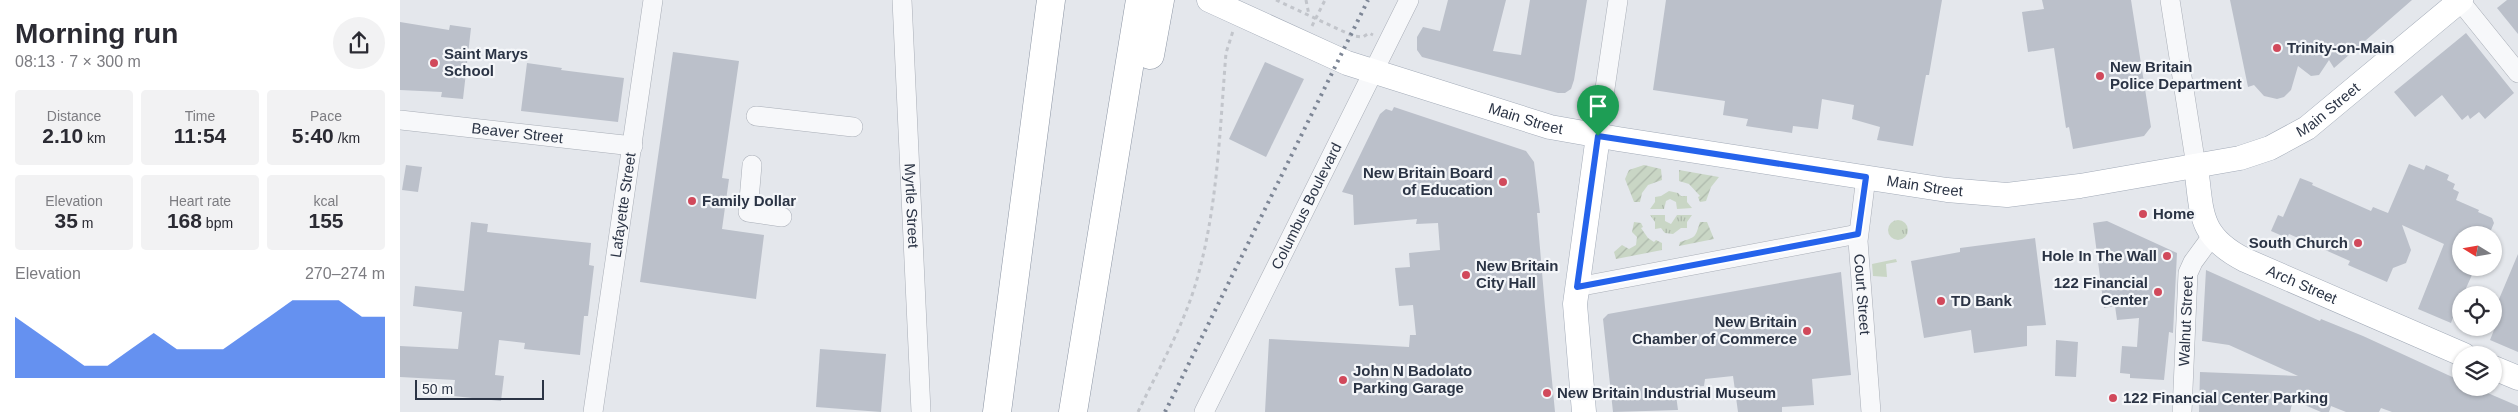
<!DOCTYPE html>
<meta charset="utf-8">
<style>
:root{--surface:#fff;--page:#f2f2f3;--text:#2b2b33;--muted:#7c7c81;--accent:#2563eb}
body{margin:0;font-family:Helvetica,sans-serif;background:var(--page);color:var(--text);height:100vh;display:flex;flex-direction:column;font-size:19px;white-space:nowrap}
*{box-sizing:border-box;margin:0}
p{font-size:16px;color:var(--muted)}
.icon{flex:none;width:28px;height:28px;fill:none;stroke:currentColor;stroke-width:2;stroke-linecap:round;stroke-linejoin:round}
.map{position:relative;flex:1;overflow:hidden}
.sheet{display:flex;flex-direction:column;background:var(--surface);width:400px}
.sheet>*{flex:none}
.needle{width:32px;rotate:281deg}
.tools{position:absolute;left:2052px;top:226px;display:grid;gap:10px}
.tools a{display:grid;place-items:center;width:50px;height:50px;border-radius:50%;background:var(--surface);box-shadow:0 1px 4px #0004;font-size:25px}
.scale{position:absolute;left:15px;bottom:12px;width:129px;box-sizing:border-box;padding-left:5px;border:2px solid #2b3445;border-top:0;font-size:14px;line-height:18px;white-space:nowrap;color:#2b3445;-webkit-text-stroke:4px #f4f6f9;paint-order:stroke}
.pin{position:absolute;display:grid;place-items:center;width:42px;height:42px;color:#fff;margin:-51px -21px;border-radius:50% 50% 50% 0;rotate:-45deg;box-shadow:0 0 5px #0007}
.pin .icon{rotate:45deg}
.round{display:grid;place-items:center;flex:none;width:52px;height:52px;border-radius:26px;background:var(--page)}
.summary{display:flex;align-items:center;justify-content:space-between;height:85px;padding:0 15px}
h1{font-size:28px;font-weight:800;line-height:38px}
.metrics{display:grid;grid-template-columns:repeat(3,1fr);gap:8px;height:85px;padding:5px 15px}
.metrics div{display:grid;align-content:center;border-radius:5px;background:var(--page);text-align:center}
.metrics b{font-size:21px;font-weight:800}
.metrics small{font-size:14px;font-weight:400}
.metrics p{font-size:14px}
.chart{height:140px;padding:10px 15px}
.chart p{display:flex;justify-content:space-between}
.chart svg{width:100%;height:90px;margin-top:5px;fill:var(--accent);opacity:.7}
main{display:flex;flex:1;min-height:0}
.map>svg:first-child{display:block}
.grass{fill:url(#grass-tufts)}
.garden{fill:url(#garden-furrows)}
.building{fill:#bbc0ca}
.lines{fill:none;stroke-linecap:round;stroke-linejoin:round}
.minor-casing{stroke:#a9aeb7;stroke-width:20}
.major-casing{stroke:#a3abb8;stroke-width:25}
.highway-casing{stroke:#8b94a3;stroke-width:29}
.path{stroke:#c2c5cb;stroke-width:3;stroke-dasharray:4 4;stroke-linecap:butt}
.minor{stroke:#f7f8fa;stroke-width:19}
.major{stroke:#fff;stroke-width:24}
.highway{stroke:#fff;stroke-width:28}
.rail{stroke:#7d8696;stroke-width:4;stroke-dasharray:2.5 5;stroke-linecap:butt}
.route-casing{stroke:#fff;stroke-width:10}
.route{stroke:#2563eb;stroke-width:6}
.poi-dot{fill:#d1495b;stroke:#f4f6f9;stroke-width:2}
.labels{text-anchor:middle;stroke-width:4.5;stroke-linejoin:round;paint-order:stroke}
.poi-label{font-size:15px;font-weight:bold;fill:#2b3445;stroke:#f4f6f9;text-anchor:start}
.street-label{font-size:15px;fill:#2b3445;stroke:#f4f6f9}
</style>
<main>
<section class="sheet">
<div class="summary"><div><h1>Morning run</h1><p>08:13 · 7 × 300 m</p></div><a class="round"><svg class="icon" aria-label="share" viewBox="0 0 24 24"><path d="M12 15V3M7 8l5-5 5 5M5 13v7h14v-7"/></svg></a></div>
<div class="metrics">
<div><p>Distance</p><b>2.10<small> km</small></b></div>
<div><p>Time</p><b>11:54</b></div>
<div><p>Pace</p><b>5:40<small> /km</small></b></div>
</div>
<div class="metrics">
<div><p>Elevation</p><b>35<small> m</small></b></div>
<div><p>Heart rate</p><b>168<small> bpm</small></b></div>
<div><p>kcal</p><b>155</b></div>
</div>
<div class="chart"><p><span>Elevation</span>270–274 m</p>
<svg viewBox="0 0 160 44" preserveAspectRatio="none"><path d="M0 44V14L10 22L20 30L30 38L40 38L50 30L60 22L70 30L80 30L90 30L100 22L110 14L120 6L130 6L140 6L150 14L160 14V44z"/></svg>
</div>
</section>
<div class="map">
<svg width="2118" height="412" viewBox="0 0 2118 412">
<defs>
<pattern id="grass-tufts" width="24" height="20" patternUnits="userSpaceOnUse" patternTransform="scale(1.25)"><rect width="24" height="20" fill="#c9d6c5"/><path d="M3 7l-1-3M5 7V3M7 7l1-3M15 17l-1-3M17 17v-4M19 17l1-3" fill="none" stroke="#adb8ab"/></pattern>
<pattern id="garden-furrows" width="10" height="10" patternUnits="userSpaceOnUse" patternTransform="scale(1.25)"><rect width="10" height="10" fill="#c9d6c5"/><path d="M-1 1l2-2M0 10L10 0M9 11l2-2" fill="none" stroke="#adb8ab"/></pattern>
</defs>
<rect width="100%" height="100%" fill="#e4e7ec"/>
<!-- grass -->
<g class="grass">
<polygon points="1269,191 1278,193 1281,196 1287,196 1287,202 1292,208 1277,209 1276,202 1270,199 1266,201 1264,209 1250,209 1255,202 1255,197 1261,196"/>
<polygon points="1250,215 1265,215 1265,221 1271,224 1277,215 1292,215 1287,222 1287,228 1281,228 1273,234 1265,233 1261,228 1255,229 1255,222"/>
<circle cx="1498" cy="230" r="10"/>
<polygon points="1496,259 1497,262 1486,264 1487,277 1473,276 1472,264"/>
</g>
<!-- garden -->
<g class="garden">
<polygon points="1244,165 1261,169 1262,180 1248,185 1242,193 1240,202 1234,202 1225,179 1229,170"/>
<polygon points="1279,170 1319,177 1311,187 1306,201 1300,202 1298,197 1300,196 1289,184 1279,181"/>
<polygon points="1234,222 1241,223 1243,227 1241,228 1248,238 1254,242 1256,240 1262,243 1262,250 1216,259 1214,252 1222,245 1229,249 1236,245 1237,237 1232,232"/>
<path d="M1300,222H1307L1314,239L1279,246L1280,242C1296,237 1295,238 1300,222Z"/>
</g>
<!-- building -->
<g class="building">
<polygon points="1048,0 1106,0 1093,51 1121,55 1130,0 1187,0 1174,80 1171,89 1165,93 1158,93 1022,57 1017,50 1017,37 1023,27 1040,31"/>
<polygon points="1266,0 1542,0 1529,75 1526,75 1513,146 1477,140 1480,127 1452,119 1454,105 1422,99 1418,129 1393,126 1392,133 1346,126 1348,119 1323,115 1325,101 1253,90"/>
<polygon points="1642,0 1731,0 1751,127 1744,136 1673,149 1669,127 1666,128 1654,48 1628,52 1622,12 1644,9"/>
<polygon points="1830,0 2012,0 1934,68 1929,60 1919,75 1911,76 1898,66 1891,90 1884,97 1877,99 1864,96 1854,85 1848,87"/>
<polygon points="2107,0 2118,0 2118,34 2097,8"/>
<polygon points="0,22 49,30 50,25 71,28 63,99 41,97 42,92 0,90"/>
<polygon points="2066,33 2114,93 2085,119 2079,112 2070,119 2068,115 2062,120 2042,95 2015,117 1994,92"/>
<polygon points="273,52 339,61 322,178 329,179 322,229 364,235 356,299 240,282"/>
<polygon points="865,62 904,79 866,157 829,139"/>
<polygon points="127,63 162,68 161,70 224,78 218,122 121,111"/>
<polygon points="994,107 1126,151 1134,162 1140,213 1137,213 1145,307 1155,412 865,412 869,339 1009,347 1010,335 1016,335 1013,305 999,306 995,268 1010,267 1009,253 1040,250 1038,223 1016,224 1017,219 954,225 953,195 942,192 980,114 986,109 992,111"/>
<polygon points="2009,164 2024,170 2026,165 2049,175 2047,180 2055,184 2053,189 2059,192 2056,200 2079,210 2078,212 2092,218 2094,223 2089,235 2061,235 2061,268 2075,268 2063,295 2061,295 2051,323 2018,309 2044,244 2002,225 2011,250 2006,263 1993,268 1987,282 1948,265 1950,261 1889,234 1887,238 1871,231 1878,215 1883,217 1900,178 1913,183 1912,185 1971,211 1973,207 1988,213"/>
<polygon points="6,165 22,167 18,192 2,190"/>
<polygon points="1707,221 1777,253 1773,333 1769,332 1764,380 1730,378 1730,374 1720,373 1722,346 1737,347 1739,318 1717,320 1715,306 1704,308 1693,223"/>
<polygon points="71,222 88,224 87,232 191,243 189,265 194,266 188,316 184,316 180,355 124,349 125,343 99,340 95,375 104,376 101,401 53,396 55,380 0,377 0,346 58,349 62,312 13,306 15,286 64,291"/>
<polygon points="1635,238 1646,325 1627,326 1627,346 1574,353 1571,330 1524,338 1511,261 1560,252 1560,248"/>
<polygon points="2118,254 2118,352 2090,340 2100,315 2094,311"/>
<polygon points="1806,270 1920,321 1921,319 1963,336 2061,381 2061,388 2076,388 2118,406 2118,412 1992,412 1981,408 1979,412 1946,412 1931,406 1929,412 1921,412 1893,400 1890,412 1799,412 1800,372 1898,376 1829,345 1802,341"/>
<polygon points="1441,272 1451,375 1412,379 1414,405 1382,407 1382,412 1338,412 1333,376 1305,379 1304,386 1275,388 1278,410 1213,412 1203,319 1208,314"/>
<polygon points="1656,340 1678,342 1676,377 1655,376"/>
<polygon points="420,349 486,354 481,412 416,407"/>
</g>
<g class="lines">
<defs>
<g id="minor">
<path id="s1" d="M502,0L521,412"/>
<polyline points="1770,0 1796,166"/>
<polyline points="2060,1 2118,73"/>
<polyline points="356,116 453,127"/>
<path id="s2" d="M0,120L233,146"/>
<polyline points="1198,136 1218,0"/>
<polyline points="352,165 348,212 382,217"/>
<path id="s3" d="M1466,177L1458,241L1471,412"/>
<polyline points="1177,287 1458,234"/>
<path id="s4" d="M193,412L253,0"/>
<path id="s5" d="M804,412L1009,0"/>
<path id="s6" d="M1782,412L1788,273L1793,262L1812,236"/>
</g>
<g id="major">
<path id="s7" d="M809,0L947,63L1150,127L1218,139L1547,190L1607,195L1680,186L1840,158L1870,148L1907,128L2061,0"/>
<path id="s8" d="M1796,166C1802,213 1798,236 1845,260L2064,355"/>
<polyline points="2094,368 2118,378"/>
<polyline points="1184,412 1175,304 1198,136"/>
</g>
<g id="highway">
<polyline points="750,55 760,0"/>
<polyline points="597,412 651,0"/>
<polyline points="673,412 740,0"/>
</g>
</defs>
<!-- minor casing -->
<use href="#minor" class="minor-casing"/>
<!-- major casing -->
<use href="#major" class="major-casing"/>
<!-- highway casing -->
<use href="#highway" class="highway-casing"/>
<!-- path -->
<g class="path">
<polyline points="876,0 953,36 963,37 969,33 973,35"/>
<polyline points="906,0 909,15"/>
<polyline points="912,26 925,0"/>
<path d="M738,412C760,366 786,322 799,272C818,201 820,126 826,53L833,31"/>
</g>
<!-- minor -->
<use href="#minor" class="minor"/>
<!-- major -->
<use href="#major" class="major"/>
<!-- highway -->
<use href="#highway" class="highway"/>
<!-- rail -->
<polyline class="rail" points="765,412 968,0"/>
</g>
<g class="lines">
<defs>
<polygon id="route" points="1198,136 1466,177 1458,234 1177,287"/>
</defs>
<!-- route casing -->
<use href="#route" class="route-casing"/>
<!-- route -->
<use href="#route" class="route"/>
</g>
<!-- markers -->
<g class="poi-dot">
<circle cx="1877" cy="48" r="5"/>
<circle cx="34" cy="63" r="5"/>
<circle cx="1700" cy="76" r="5"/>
<circle cx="1103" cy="182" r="5"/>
<circle cx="292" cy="201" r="5"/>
<circle cx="1743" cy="214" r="5"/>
<circle cx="1958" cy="243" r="5"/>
<circle cx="1767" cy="256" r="5"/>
<circle cx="1066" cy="275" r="5"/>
<circle cx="1758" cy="292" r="5"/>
<circle cx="1541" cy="301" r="5"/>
<circle cx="1407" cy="331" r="5"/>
<circle cx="943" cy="380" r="5"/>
<circle cx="1147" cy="393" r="5"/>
<circle cx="1713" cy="398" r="5"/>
</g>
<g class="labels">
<!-- poi labels -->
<g class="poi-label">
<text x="1887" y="53">Trinity-on-Main</text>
<text x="44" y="59">Saint Marys<tspan x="44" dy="17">School</tspan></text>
<text x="1710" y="72">New Britain<tspan x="1710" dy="17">Police Department</tspan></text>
<text x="1093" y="178" text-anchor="end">New Britain Board<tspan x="1093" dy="17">of Education</tspan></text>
<text x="302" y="206">Family Dollar</text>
<text x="1753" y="219">Home</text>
<text x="1948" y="248" text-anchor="end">South Church</text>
<text x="1757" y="261" text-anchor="end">Hole In The Wall</text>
<text x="1076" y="271">New Britain<tspan x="1076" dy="17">City Hall</tspan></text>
<text x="1748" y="288" text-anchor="end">122 Financial<tspan x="1748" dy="17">Center</tspan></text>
<text x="1551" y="306">TD Bank</text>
<text x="1397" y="327" text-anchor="end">New Britain<tspan x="1397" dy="17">Chamber of Commerce</tspan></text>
<text x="953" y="376">John N Badolato<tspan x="953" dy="17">Parking Garage</tspan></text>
<text x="1157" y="398">New Britain Industrial Museum</text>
<text x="1723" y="403">122 Financial Center Parking</text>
</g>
<!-- street labels -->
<g class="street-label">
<text dy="5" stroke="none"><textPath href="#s7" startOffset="1164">Main Street</textPath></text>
<text dy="5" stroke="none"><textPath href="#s7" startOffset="339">Main Street</textPath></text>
<text dy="5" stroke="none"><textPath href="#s2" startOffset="118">Beaver Street</textPath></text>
<text dy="5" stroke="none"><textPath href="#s7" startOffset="744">Main Street</textPath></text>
<text dy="5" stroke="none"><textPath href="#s4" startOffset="209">Lafayette Street</textPath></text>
<text dy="5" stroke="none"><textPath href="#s1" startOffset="206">Myrtle Street</textPath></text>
<text dy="5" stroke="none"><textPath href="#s5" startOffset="230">Columbus Boulevard</textPath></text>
<text dy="5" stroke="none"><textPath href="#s8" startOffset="175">Arch Street</textPath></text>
<text dy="5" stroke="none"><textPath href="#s3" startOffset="118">Court Street</textPath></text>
<text dy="5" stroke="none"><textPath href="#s6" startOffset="91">Walnut Street</textPath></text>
</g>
</g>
</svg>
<div class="tools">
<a><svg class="needle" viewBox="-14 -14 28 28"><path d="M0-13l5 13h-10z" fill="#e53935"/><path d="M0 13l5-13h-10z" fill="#7c7c81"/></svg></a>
<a><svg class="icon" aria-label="locate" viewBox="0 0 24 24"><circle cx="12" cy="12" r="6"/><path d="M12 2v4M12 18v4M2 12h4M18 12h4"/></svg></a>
<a><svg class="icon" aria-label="layers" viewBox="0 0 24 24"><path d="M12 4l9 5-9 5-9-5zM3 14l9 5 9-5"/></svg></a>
</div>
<div class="scale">50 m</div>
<div class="pin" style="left:1198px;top:136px;background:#1e9e55"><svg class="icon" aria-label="arrive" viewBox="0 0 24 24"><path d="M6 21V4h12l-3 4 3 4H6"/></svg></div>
</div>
</main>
